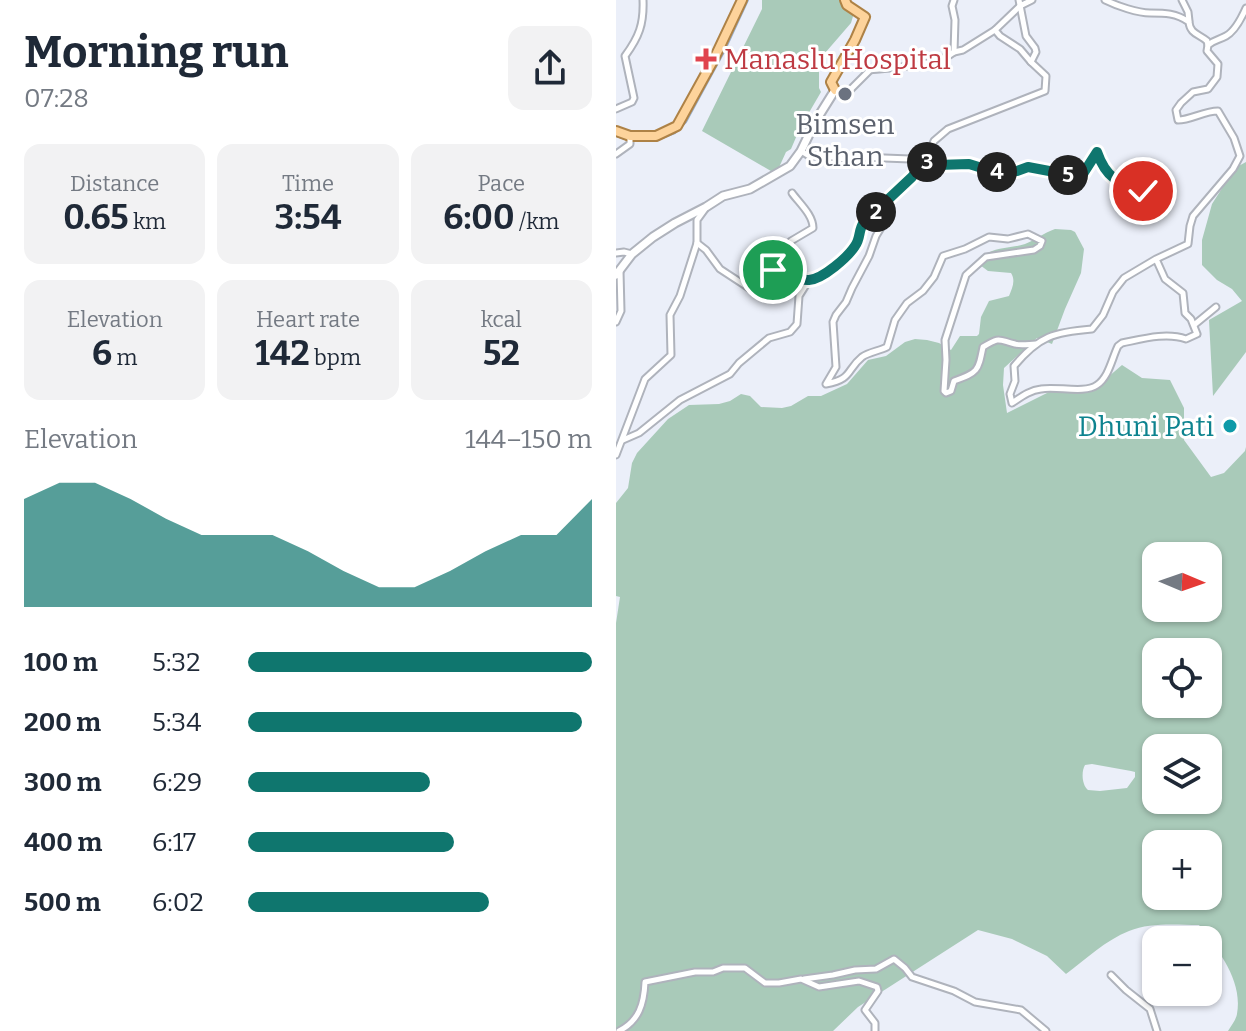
<!DOCTYPE html>
<meta charset="utf-8">
<style>
:root{--surface:#fff;--page:#f2f2f3;--text:#1f2937;--muted:#747a83;--accent:#0f766e}
body{margin:0;font-family:Bitter,serif;background:var(--page);color:var(--text);height:100vh;display:flex;flex-direction:column;font-size:30px;white-space:nowrap}
*{box-sizing:border-box;margin:0}
p{font-size:26px;color:var(--muted)}
.icon{flex:none;width:44px;height:44px;fill:none;stroke:currentColor;stroke-width:2;stroke-linecap:round;stroke-linejoin:round}
.map{position:relative;flex:1;overflow:hidden}
.panel{display:flex;flex-direction:column;background:var(--surface);width:616px}
.panel>*{flex:none}
.needle{width:52px;rotate:92deg}
.buttons{position:absolute;left:526px;top:542px;display:grid;gap:16px}
.buttons a{display:grid;place-items:center;width:80px;height:80px;border-radius:16px;background:var(--surface);box-shadow:0 2px 6px #0004;font-size:40px}
.pin{position:absolute;display:grid;place-items:center;width:68px;height:68px;color:#fff;margin:-34px;border:4px solid #fff;border-radius:50%;box-shadow:0 2px 8px #0007}
.km{position:absolute;width:40px;height:40px;margin:-20px;border-radius:50%;background:#222;color:#fff;font-size:22px;line-height:40px;text-align:center}
.round{display:grid;place-items:center;flex:none;width:84px;height:84px;border-radius:16px;background:var(--page)}
.overview{display:flex;align-items:center;justify-content:space-between;height:136px;padding:0 24px}
h1{font-size:44px;font-weight:700;line-height:60px}
.figures{display:grid;grid-template-columns:repeat(3,1fr);gap:12px;height:136px;padding:8px 24px}
.figures div{display:grid;align-content:center;border-radius:16px;background:var(--page);text-align:center}
.figures b{font-size:34px;font-weight:700}
.figures small{font-size:22px;font-weight:400}
.figures p{font-size:22px}
.chart{height:224px;padding:16px 24px}
.chart p{display:flex;justify-content:space-between}
.chart svg{width:100%;height:144px;margin-top:8px;fill:var(--accent);opacity:.7}
ul{padding:0 24px;list-style:none;font-size:26px}
li{display:grid;grid-template-columns:128px 96px 1fr;align-items:center;height:60px}
li i{height:20px;border-radius:10px;background:var(--accent)}
main{display:flex;flex:1;min-height:0}
.map>svg:first-child{display:block}
.green{fill:#a9cab9;fill-rule:evenodd}
.lines{fill:none;stroke-linecap:round;stroke-linejoin:round}
.stream{stroke:#98acc6;stroke-width:2}
.minor-casing{stroke:#afb3bc;stroke-width:9}
.tertiary-casing{stroke:#afb3bc;stroke-width:11}
.primary-casing{stroke:#ae8246;stroke-width:12}
.minor{stroke:#fff;stroke-width:5}
.tertiary{stroke:#fff;stroke-width:7}
.primary{stroke:#fdd39b;stroke-width:8}
.route-casing{stroke:#fff;stroke-width:16}
.route{stroke:#0f766e;stroke-width:10}
.health-dot{fill:#e0444e;stroke:#fff;stroke-width:3}
.worship-dot{fill:#6b7280;stroke:#fff;stroke-width:3}
.culture-dot{fill:#0f9aa8;stroke:#fff;stroke-width:3}
.labels{text-anchor:middle;stroke-width:6;stroke-linejoin:round;paint-order:stroke}
.health-label{font-size:28px;fill:#be3a42;stroke:#fff;text-anchor:start}
.worship-label{font-size:28px;fill:#5b616d;stroke:#fff}
.culture-label{font-size:28px;fill:#0d838f;stroke:#fff;text-anchor:end}
</style>
<main>
<section class="panel">
<div class="overview"><div><h1>Morning run</h1><p>07:28</p></div><a class="round"><svg class="icon" aria-label="share" viewBox="0 0 24 24"><path d="M12 15V3M7 8l5-5 5 5M5 13v7h14v-7"/></svg></a></div>
<div class="figures">
<div><p>Distance</p><b>0.65<small> km</small></b></div>
<div><p>Time</p><b>3:54</b></div>
<div><p>Pace</p><b>6:00<small> /km</small></b></div>
</div>
<div class="figures">
<div><p>Elevation</p><b>6<small> m</small></b></div>
<div><p>Heart rate</p><b>142<small> bpm</small></b></div>
<div><p>kcal</p><b>52</b></div>
</div>
<div class="chart"><p><span>Elevation</span>144–150 m</p>
<svg viewBox="0 0 160 44" preserveAspectRatio="none"><path d="M0 44V11L10 6L20 6L30 11L40 17L50 22L60 22L70 22L80 27L90 33L100 38L110 38L120 33L130 27L140 22L150 22L160 11V44z"/></svg>
</div>
<ul>
<li><b>100 m</b>5:32<i style="width:100%"></i></li>
<li><b>200 m</b>5:34<i style="width:97%"></i></li>
<li><b>300 m</b>6:29<i style="width:53%"></i></li>
<li><b>400 m</b>6:17<i style="width:60%"></i></li>
<li><b>500 m</b>6:02<i style="width:70%"></i></li>
</ul>
</section>
<div class="map">
<svg width="630" height="1031" viewBox="0 0 630 1031">
<rect width="100%" height="100%" fill="#ebeff9"/>
<!-- green -->
<g class="green">
<polygon points="146,0 226,0 225,3 238,13 235,23 203,60 203,88 205,92 184,128 175,149 170,152 160,174 86,131 146,9"/>
<polygon points="630,162 630,352 597,396 593,320 626,301 616,289 601,280 586,265 586,240 596,204 619,168"/>
<path d="M439,229L455,230L459,232L468,249L465,273L449,309L436,344L421,338L388,368L387,385L391,413L439,389L477,390L506,365L526,378L554,380L568,408V440L595,477L608,473L629,451L630,447V1031H612C615,1026 620,1020 621,1014C627,980 602,950 583,925C561,925 535,922 513,931C490,940 470,959 450,974L431,956L396,939L362,930L242,1007L217,1031H0V623L4,597L0,596V503L12,488L16,463L21,453L52,419L73,405L103,404L114,401L125,394L134,396L145,407L166,408L175,406L192,396H205L231,384L252,360L270,356L289,342L299,339L311,340L323,343L335,350L344,336H361L363,334L365,317L373,301L393,296C396,288 400,281 395,273L372,271L364,265L365,258C378,246 393,249 409,244C420,240 427,233 439,229ZM540,556H592V608H540ZM540,652H592V704H540ZM540,748H592V800H540ZM476,764L515,771L519,772V777L511,788L484,791L472,790C466,785 465,772 469,765ZM540,844H592V896H540Z"/>
</g>
<g class="lines">
<!-- stream -->
<g class="stream">
<polyline points="0,136 12,140"/>
<polyline points="18,141 41,140 59,133 70,122 108,52 132,0"/>
</g>
<defs>
<g id="minor">
<path d="M489,0C501,6 522,13 534,13C549,13 560,13 573,22C574,34 583,34 591,41L592,45"/>
<polyline points="566,0 572,12 573,21"/>
<polyline points="379,30 384,36 404,49 415,62 420,52 419,48 410,36 403,0"/>
<polyline points="338,52 347,50 379,30 404,6 416,0"/>
<path d="M219,90L232,92L254,70C277,67 320,67 338,52L339,20L336,6L338,0"/>
<path d="M0,109L16,102L18,98L9,56C23,37 28,24 27,0"/>
<path d="M185,151L193,156H210L228,159L243,157L294,159L308,163L312,161L321,165L353,164L379,172L401,171L412,167L465,177L481,152C491,180 505,185 532,192"/>
<polyline points="0,154 14,144 14,136"/>
<path d="M274,199L268,223L260,236L253,256L236,288L230,302L220,315L217,322L220,367L210,384C237,379 230,370 246,357C253,352 263,351 271,347L279,320L291,303L307,291L318,277L327,256L349,249L373,237L392,239L412,234L426,241L424,246L418,250L370,257L350,275L329,340L330,360L328,391L330,393L335,391L338,381C362,372 362,372 367,347C385,336 382,340 399,344C405,346 414,344 420,344"/>
<path d="M81,243L90,250L104,269L133,288H138L155,276L175,241L197,228C197,215 184,204 176,193"/>
<polyline points="0,253 8,252 16,254"/>
<path d="M540,259L549,279L567,293L569,313L575,319L581,334L570,339C550,332 526,339 506,343L502,346C496,358 493,377 481,385C469,394 440,386 425,389C414,390 405,397 396,403L394,394L399,381L398,366C423,336 438,332 476,329L487,315L497,292L508,278L540,259L572,244L574,226L577,216L617,169L624,156L618,138L602,111C588,111 575,120 562,120L560,110L565,103L577,92L592,89L601,77L602,64L591,51L592,45C598,40 603,40 610,36C619,31 626,17 630,8"/>
<path d="M155,276C168,273 180,281 193,280C207,279 232,257 239,246C245,238 243,230 248,222L296,177L303,167L308,163L318,141L332,129L429,91L430,76L415,62"/>
<polyline points="0,322 5,311 4,271"/>
<polyline points="578,325 600,307"/>
<polyline points="7,440 23,433 64,400 114,374 123,363 153,338 174,332 181,324 183,296 193,280"/>
<polyline points="0,455 29,379 55,355 54,315 64,296 81,243 81,220 89,209"/>
<polyline points="495,975 510,990 534,1009 541,1031"/>
<polyline points="188,979 217,975 239,970 260,969 278,959 289,968 296,977 338,991 359,1002 405,1010 430,1031"/>
<path d="M3,1031C23,1021 28,1004 29,982L79,972H97L107,968H129L149,983H163L185,979L203,987L243,981L261,987L262,991L249,1010L259,1023V1031"/>
</g>
<polyline id="tertiary" points="0,275 16,254 37,237 59,223 90,207 107,196 134,189 174,166 185,151 199,122 219,90"/>
<g id="primary">
<polyline points="219,90 215,82 239,40 249,17 231,5 229,0"/>
<polyline points="0,131 14,136 40,136 61,126 98,59 126,0"/>
</g>
</defs>
<!-- minor casing -->
<use href="#minor" class="minor-casing"/>
<!-- tertiary casing -->
<use href="#tertiary" class="tertiary-casing"/>
<!-- primary casing -->
<use href="#primary" class="primary-casing"/>
<!-- minor -->
<use href="#minor" class="minor"/>
<!-- tertiary -->
<use href="#tertiary" class="tertiary"/>
<!-- primary -->
<use href="#primary" class="primary"/>
</g>
<g class="lines">
<defs>
<path id="route" d="M157,270L155,276C168,273 180,281 193,280C207,279 232,257 239,246C245,238 242,230 248,222L296,177L303,167L312,161L321,165L353,164L379,172L401,171L412,167L465,177L481,152C490,178 502,183 527,191"/>
</defs>
<!-- route casing -->
<use href="#route" class="route-casing"/>
<!-- route -->
<use href="#route" class="route"/>
</g>
<!-- markers -->
<path class="health-dot" d="M86 47h8v8h8v8h-8v8h-8v-8h-8v-8h8z"/>
<circle class="worship-dot" cx="229" cy="94" r="8"/>
<circle class="culture-dot" cx="614" cy="426" r="8"/>
<g class="labels">
<!-- health labels -->
<g class="health-label">
<text x="108" y="69">Manaslu Hospital</text>
</g>
<!-- worship labels -->
<g class="worship-label">
<text x="229" y="134">Bimsen<tspan x="229" dy="32">Sthan</tspan></text>
</g>
<!-- culture labels -->
<g class="culture-label">
<text x="598" y="436">Dhuni Pati</text>
</g>
</g>
</svg>
<div class="buttons">
<a><svg class="needle" viewBox="-14 -14 28 28"><path d="M0-13l5 13h-10z" fill="#e53935"/><path d="M0 13l5-13h-10z" fill="#747a83"/></svg></a>
<a><svg class="icon" aria-label="locate" viewBox="0 0 24 24"><circle cx="12" cy="12" r="6"/><path d="M12 2v4M12 18v4M2 12h4M18 12h4"/></svg></a>
<a><svg class="icon" aria-label="layers" viewBox="0 0 24 24"><path d="M12 4l9 5-9 5-9-5zM3 14l9 5 9-5"/></svg></a>
<a>+</a>
<a>−</a>
</div>
<div class="pin" style="left:157px;top:270px;background:#1e9e55"><svg class="icon" aria-label="arrive" viewBox="0 0 24 24"><path d="M6 21V4h12l-3 4 3 4H6"/></svg></div>
<div class="pin" style="left:527px;top:191px;background:#d93025"><svg class="icon" aria-label="check" viewBox="0 0 24 24"><path d="M5 12l5 5 9-10"/></svg></div>
<b class="km" style="left:260px;top:212px">2</b>
<b class="km" style="left:311px;top:162px">3</b>
<b class="km" style="left:381px;top:172px">4</b>
<b class="km" style="left:452px;top:175px">5</b>
</div>
</main>
